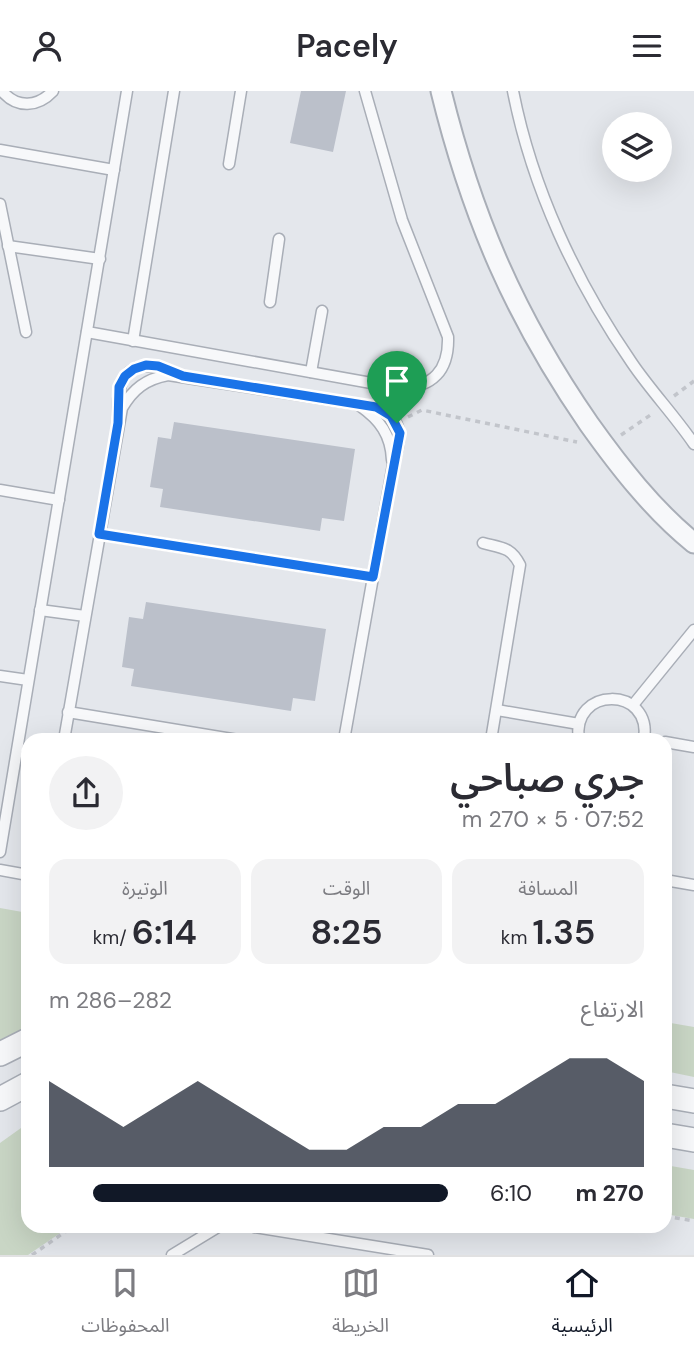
<!DOCTYPE html>
<html lang="ar">
<meta charset="utf-8">
<style>
:root{--surface:#fff;--page:#f2f2f3;--text:#2b2b33;--muted:#7c7c81;--line:#e1e1e2;--accent:#111827}
body{margin:0;font-family:"DM Sans","Noto Sans Arabic",sans-serif;background:var(--page);color:var(--text);direction:rtl;height:100vh;display:flex;flex-direction:column;font-size:26px;white-space:nowrap}
*{box-sizing:border-box;margin:0}
p{font-size:23px;color:var(--muted)}
.icon{flex:none;width:38px;height:38px;fill:none;stroke:currentColor;stroke-width:2;stroke-linecap:round;stroke-linejoin:round}
.map{position:relative;flex:1;overflow:hidden;direction:ltr}
.side{position:absolute;left:21px;top:642px;width:651px;height:500px;display:flex;flex-direction:column;background:var(--surface);border-radius:21px;box-shadow:0 7px 28px #0002;direction:rtl}
.side>*{flex:none}
.buttons{position:absolute;left:602px;top:21px;display:grid;gap:14px}
.buttons a{display:grid;place-items:center;width:70px;height:70px;border-radius:50%;background:var(--surface);box-shadow:0 7px 28px #0002;font-size:35px}
.pin{position:absolute;display:grid;place-items:center;width:60px;height:60px;color:#fff;margin:-72px -30px;border-radius:50% 50% 50% 0;rotate:-45deg;box-shadow:0 0 7px #0007}
.pin .icon{rotate:45deg}
.round{display:grid;place-items:center;flex:none;width:74px;height:74px;border-radius:37px;background:var(--page)}
.head{display:flex;align-items:center;justify-content:space-between;height:119px;padding:0 28px}
h1{font-size:38px;font-weight:600;line-height:52px}
.metrics{display:grid;grid-template-columns:repeat(3,1fr);gap:10px;height:119px;padding:7px 28px}
.metrics div{display:grid;align-content:center;border-radius:18px;background:var(--page);text-align:center}
.metrics b{font-size:35px;font-weight:600}
.metrics small{font-size:19px;font-weight:400}
.metrics p{font-size:19px}
.chart{height:196px;padding:14px 28px}
.chart p{display:flex;justify-content:space-between}
.chart svg{width:100%;height:126px;margin-top:7px;fill:var(--accent);opacity:.7}
ul{padding:0 28px;list-style:none;font-size:23px}
li{display:grid;grid-template-columns:112px 84px 1fr;align-items:center;height:52px}
li i{height:18px;border-radius:9px;background:var(--accent)}
header{display:flex;justify-content:space-between;align-items:center;height:91px;padding:0 28px;background:var(--surface);font-size:32px;font-weight:600}
.tabs{display:flex;justify-content:space-around;align-items:center;height:98px;border-top:2px solid var(--line);background:var(--surface);font-size:19px;color:var(--muted)}
.tabs a{display:grid;justify-items:center;gap:4px}
.tabs .current{color:var(--accent)}
.map>svg:first-child{display:block}
.green{fill:#c9d6c5}
.building{fill:#bbc0ca}
.lines{fill:none;stroke-linecap:round;stroke-linejoin:round}
.service-casing{stroke:#a9aeb7;stroke-width:13}
.minor-casing{stroke:#a9aeb7;stroke-width:23}
.tertiary-casing{stroke:#a9aeb7;stroke-width:26}
.path{stroke:#c2c5cb;stroke-width:3.5;stroke-dasharray:5 5;stroke-linecap:butt}
.service{stroke:#f7f8fa;stroke-width:10}
.minor{stroke:#f7f8fa;stroke-width:19}
.tertiary{stroke:#f7f8fa;stroke-width:23}
.route-casing{stroke:#fff;stroke-width:14}
.route{stroke:#1a73e8;stroke-width:9}
</style>
<header><svg class="icon" aria-label="menu" viewBox="0 0 24 24"><path d="M4 6h16M4 12h16M4 18h16"/></svg>Pacely<svg class="icon" aria-label="person" viewBox="0 0 24 24"><circle cx="12" cy="8" r="4"/><path d="M4 21q1-7 8-7t8 7"/></svg></header>
<div class="map">
<svg width="694" height="1164" viewBox="0 0 694 1164">
<rect width="100%" height="100%" fill="#e4e7ec"/>
<!-- green -->
<g class="green">
<polygon points="0,817 28,822 28,939 0,953"/>
<polygon points="665,931 694,936 694,986 665,980"/>
<polygon points="28,1032 28,1136 69,1136 28,1164 0,1164 0,1052"/>
<polygon points="665,1074 694,1079 694,1128 665,1123"/>
</g>
<!-- building -->
<g class="building">
<polygon points="301,0 346,0 333,61 290,52"/>
<polygon points="174,331 355,358 344,430 322,427 320,440 160,416 163,398 150,396 158,346 171,348"/>
<polygon points="146,511 326,538 315,610 293,607 291,620 131,595 134,578 122,576 129,526 143,528"/>
</g>
<g class="lines">
<defs>
<g id="service">
<path d="M2,0C17,18 38,16 53,0"/>
<path d="M513,0C532,97 576,191 632,272C651,300 675,325 694,353"/>
<polyline points="0,59 114,79"/>
<polyline points="229,73 241,0"/>
<polyline points="0,113 26,241"/>
<polyline points="8,155 100,168"/>
<polyline points="270,211 279,148"/>
<path d="M87,241L399,297C433,297 449,279 448,246L402,129L365,0"/>
<polyline points="133,250 174,0"/>
<polyline points="311,281 322,220"/>
<path d="M360,315C380,329 391,344 392,369"/>
<path d="M118,324C116,283 131,265 173,281"/>
<polyline points="0,399 59,409"/>
<polyline points="99,443 373,486"/>
<path d="M483,452C502,457 511,456 520,474L491,649"/>
<polyline points="40,519 85,525"/>
<polyline points="0,585 28,589"/>
<polyline points="633,614 694,539"/>
<polyline points="497,619 579,633"/>
<polyline points="68,621 238,649"/>
<path d="M64,649L122,317C133,298 146,288 168,284L376,316C406,328 401,348 393,374L344,649"/>
<path d="M579,649C570,595 653,594 644,649"/>
<polyline points="665,651 694,656"/>
<polyline points="0,761 127,0"/>
<polyline points="0,779 28,784"/>
<polyline points="665,789 694,794"/>
<polyline points="254,1136 428,1164"/>
<polyline points="172,1164 218,1136"/>
</g>
<path id="minor" d="M441,0C472,126 515,226 589,333C619,375 653,419 694,452"/>
<g id="tertiary">
<polyline points="0,963 28,949"/>
<polyline points="665,1005 694,1010"/>
<polyline points="0,1008 28,993"/>
<polyline points="665,1044 694,1049"/>
</g>
</defs>
<!-- service casing -->
<use href="#service" class="service-casing"/>
<!-- minor casing -->
<use href="#minor" class="minor-casing"/>
<!-- tertiary casing -->
<use href="#tertiary" class="tertiary-casing"/>
<!-- path -->
<g class="path">
<polyline points="674,305 694,290"/>
<polyline points="408,326 422,319 577,351"/>
<polyline points="621,344 652,323"/>
<polyline points="665,1125 694,1130"/>
<polyline points="32,1164 72,1136"/>
</g>
<!-- service -->
<use href="#service" class="service"/>
<!-- minor -->
<use href="#minor" class="minor"/>
<!-- tertiary -->
<use href="#tertiary" class="tertiary"/>
</g>
<g class="lines">
<defs>
<polygon id="route" points="146,274 158,275 183,285 376,316 391,325 400,342 373,486 99,443 118,332 119,296 125,285 134,278"/>
</defs>
<!-- route casing -->
<use href="#route" class="route-casing"/>
<!-- route -->
<use href="#route" class="route"/>
</g>
</svg>
<div class="buttons">
<a><svg class="icon" aria-label="layers" viewBox="0 0 24 24"><path d="M12 4l9 5-9 5-9-5zM3 14l9 5 9-5"/></svg></a>
</div>
<div class="pin" style="left:397px;top:332px;background:#1e9e55"><svg class="icon" aria-label="arrive" viewBox="0 0 24 24"><path d="M6 21V4h12l-3 4 3 4H6"/></svg></div>
<section class="side">
<div class="head"><div><h1>جري صباحي</h1><p>07:52 · 5 × 270 m</p></div><a class="round"><svg class="icon" aria-label="share" viewBox="0 0 24 24"><path d="M12 15V3M7 8l5-5 5 5M5 13v7h14v-7"/></svg></a></div>
<div class="metrics">
<div><p>المسافة</p><b>1.35<small> km</small></b></div>
<div><p>الوقت</p><b>8:25</b></div>
<div><p>الوتيرة</p><b>6:14<small> /km</small></b></div>
</div>
<div class="chart"><p><span>الارتفاع</span>282–286 m</p>
<svg viewBox="0 0 160 44" preserveAspectRatio="none"><path d="M0 44V14L10 22L20 30L30 22L40 14L50 22L60 30L70 38L80 38L90 30L100 30L110 22L120 22L130 14L140 6L150 6L160 14V44z"/></svg>
</div>
<ul>
<li><b>270 m</b>6:10<i style="width:89%"></i></li>
</ul>
</section>
</div>
<nav class="tabs">
<a class="current"><svg class="icon" aria-label="home" viewBox="0 0 24 24"><path d="M3 11l9-7 9 7M6 9v11h12V9"/></svg>الرئيسية</a>
<a><svg class="icon" aria-label="map" viewBox="0 0 24 24"><path d="M3 6l6-2 6 2 6-2v14l-6 2-6-2-6 2zM9 4v14M15 6v14"/></svg>الخريطة</a>
<a><svg class="icon" aria-label="saved" viewBox="0 0 24 24"><path d="M7 4h10v16l-5-4-5 4z"/></svg>المحفوظات</a>
</nav>
